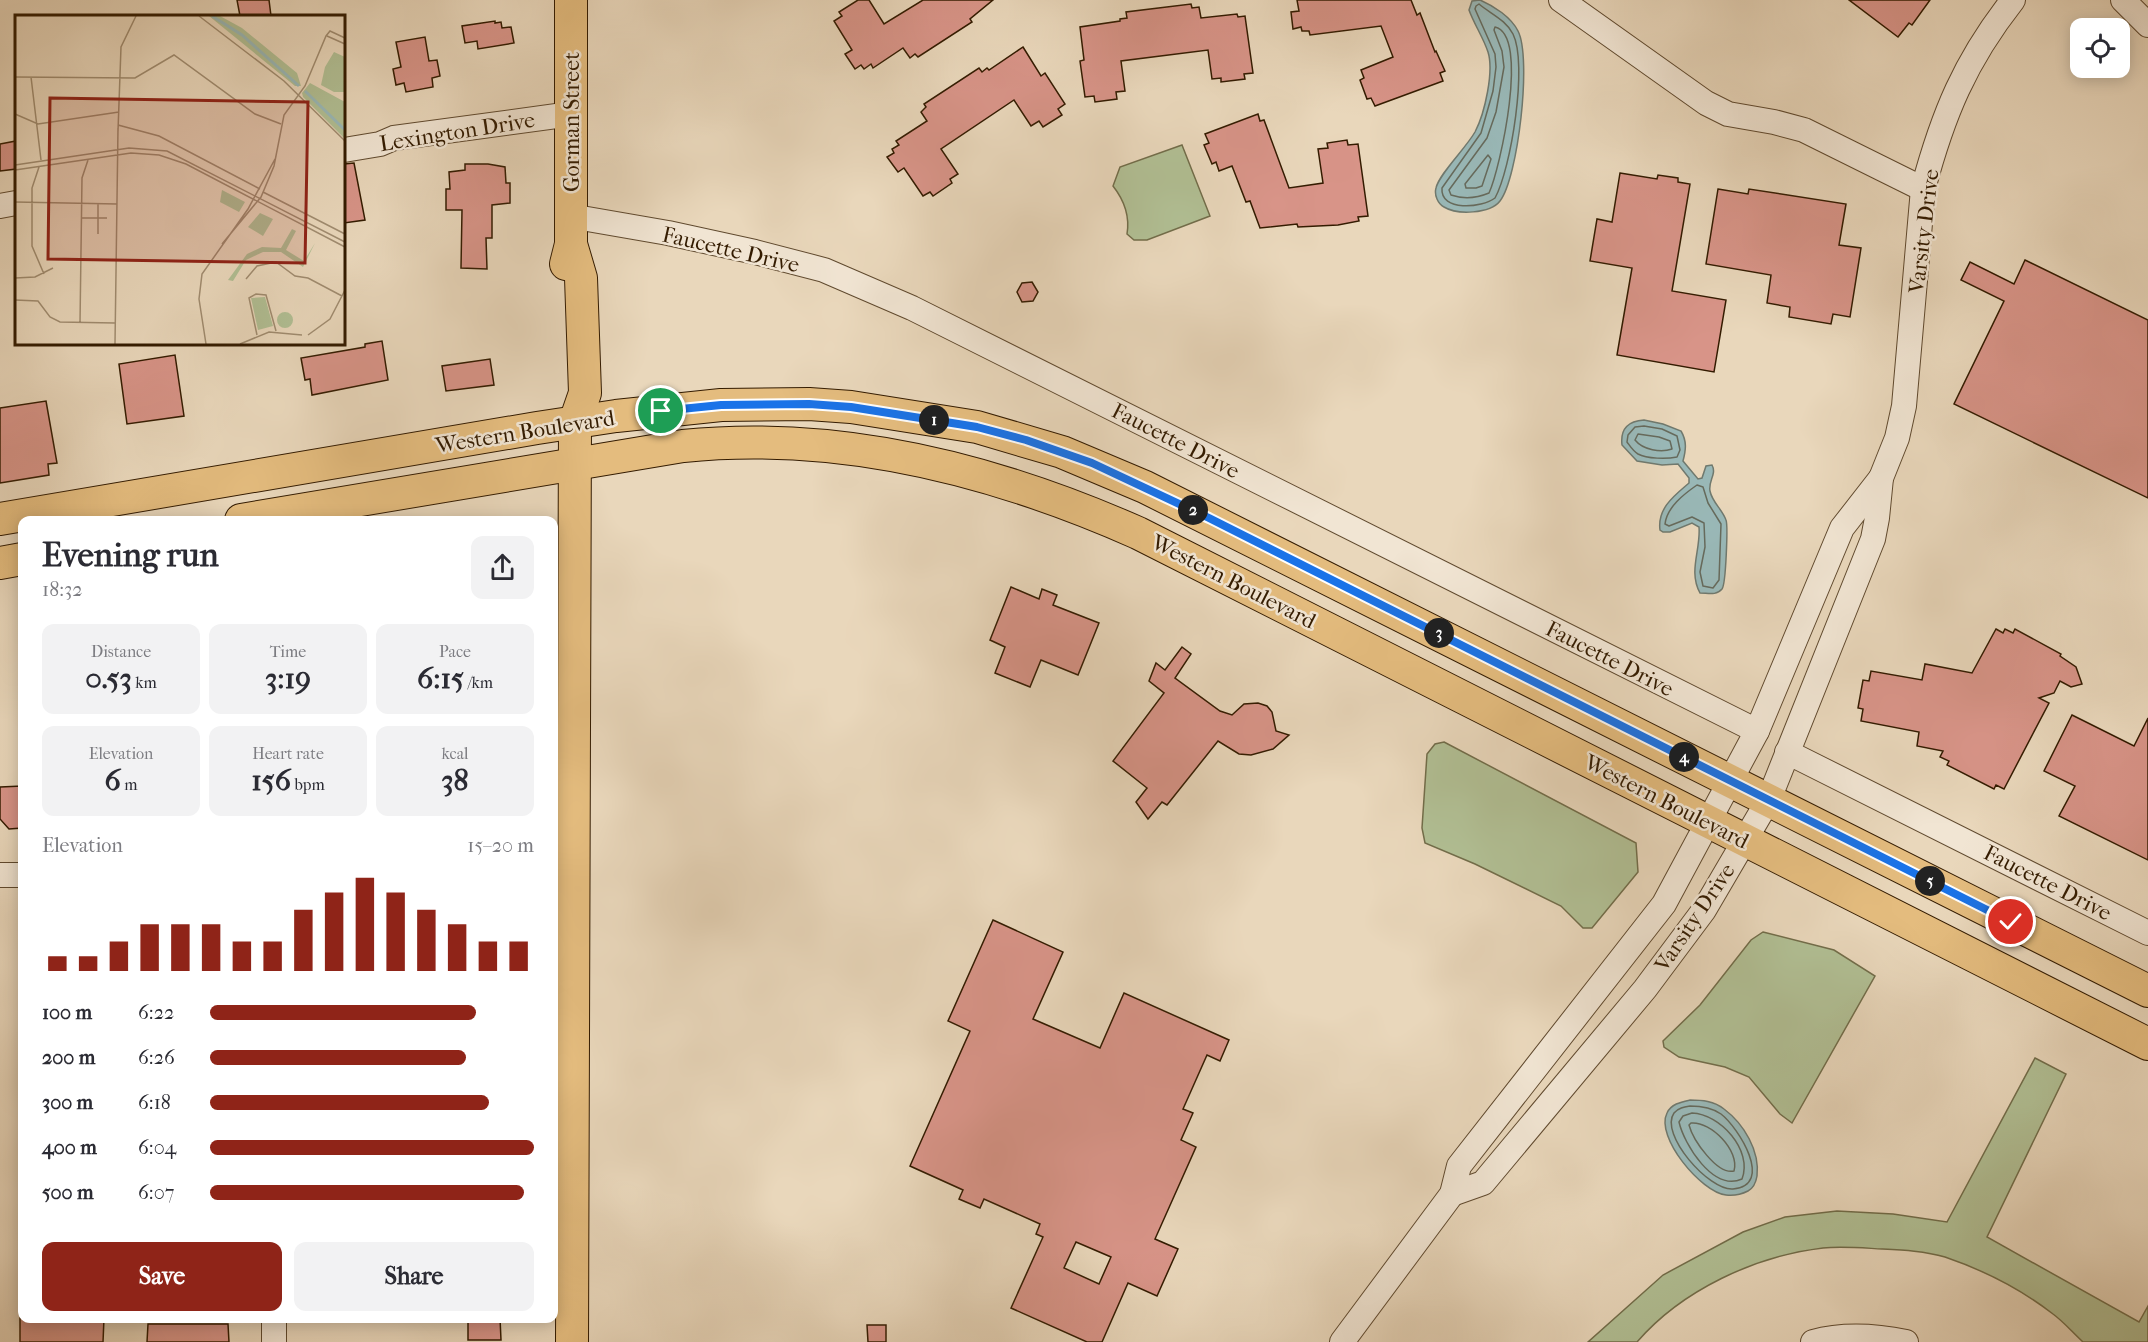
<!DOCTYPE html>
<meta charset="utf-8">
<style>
:root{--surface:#fff;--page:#f2f2f3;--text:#2b2b33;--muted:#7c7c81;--accent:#8f2418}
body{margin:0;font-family:"IM FELL French Canon",serif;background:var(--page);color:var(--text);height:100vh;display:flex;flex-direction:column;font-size:22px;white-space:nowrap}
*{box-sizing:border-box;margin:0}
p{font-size:20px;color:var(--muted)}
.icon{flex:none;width:33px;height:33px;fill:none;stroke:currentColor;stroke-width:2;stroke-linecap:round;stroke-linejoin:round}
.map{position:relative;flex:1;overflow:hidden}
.drawer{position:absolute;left:18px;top:516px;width:540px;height:807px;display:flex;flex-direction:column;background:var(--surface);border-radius:12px;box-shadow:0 3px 15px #0003}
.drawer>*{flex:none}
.buttons{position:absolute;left:2070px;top:18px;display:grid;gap:12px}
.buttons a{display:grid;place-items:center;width:60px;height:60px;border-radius:12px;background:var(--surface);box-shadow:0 3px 15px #0003;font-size:30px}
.pin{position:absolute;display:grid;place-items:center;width:51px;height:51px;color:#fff;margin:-26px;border:3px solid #fff;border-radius:50%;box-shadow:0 2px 6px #0007}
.km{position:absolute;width:30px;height:30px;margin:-15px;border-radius:50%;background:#222;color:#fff;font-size:16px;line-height:30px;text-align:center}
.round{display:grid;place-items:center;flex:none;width:63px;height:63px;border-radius:12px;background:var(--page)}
.summary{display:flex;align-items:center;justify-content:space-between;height:102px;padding:0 24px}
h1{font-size:33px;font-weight:700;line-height:45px}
.stats{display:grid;grid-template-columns:repeat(3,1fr);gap:9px;height:102px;padding:6px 24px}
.stats div{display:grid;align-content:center;border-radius:12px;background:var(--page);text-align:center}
.stats b{font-size:30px;font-weight:700}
.stats small{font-size:16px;font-weight:400}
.stats p{font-size:16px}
.chart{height:168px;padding:12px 24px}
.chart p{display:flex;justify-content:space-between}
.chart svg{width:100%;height:108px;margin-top:6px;stroke:var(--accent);stroke-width:6}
.action{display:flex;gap:12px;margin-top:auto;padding:12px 24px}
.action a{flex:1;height:69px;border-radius:12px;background:var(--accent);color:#fff;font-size:24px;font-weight:700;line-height:69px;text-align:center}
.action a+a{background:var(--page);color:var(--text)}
ul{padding:0 24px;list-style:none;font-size:20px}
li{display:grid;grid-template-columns:96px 72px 1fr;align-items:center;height:45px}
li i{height:15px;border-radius:8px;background:var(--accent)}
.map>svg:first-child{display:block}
.green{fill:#b1bf94;stroke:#726d4a;stroke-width:1.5}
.water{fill:#99b8b7;stroke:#70796e;stroke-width:1.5}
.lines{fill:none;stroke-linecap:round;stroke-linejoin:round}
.shore{stroke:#666a5c;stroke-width:1.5}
.building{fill:#d89488;stroke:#331b00;stroke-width:1.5;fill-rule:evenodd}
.minor-casing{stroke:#604a2f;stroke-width:26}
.major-casing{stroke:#331b00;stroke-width:34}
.minor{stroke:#f1e5d3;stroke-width:24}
.major{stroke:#e4bc7e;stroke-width:32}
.route-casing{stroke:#fff;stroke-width:12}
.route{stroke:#1a73e8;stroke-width:8}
.labels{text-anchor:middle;stroke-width:5;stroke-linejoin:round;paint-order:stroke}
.street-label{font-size:22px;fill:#331b00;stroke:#f1e5d3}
.inset-river{fill:none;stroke:#99b8b7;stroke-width:3}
.inset-road{fill:none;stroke:#a08c70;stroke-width:1.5}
.view{fill:#8f2418;fill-opacity:0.15;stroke:#8f2418;stroke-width:3}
.inset-edge{fill:none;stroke:#331b00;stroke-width:3}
</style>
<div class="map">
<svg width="2148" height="1342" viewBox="0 0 2148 1342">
<rect width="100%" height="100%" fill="#e9d7bb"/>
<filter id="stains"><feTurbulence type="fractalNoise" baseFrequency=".00333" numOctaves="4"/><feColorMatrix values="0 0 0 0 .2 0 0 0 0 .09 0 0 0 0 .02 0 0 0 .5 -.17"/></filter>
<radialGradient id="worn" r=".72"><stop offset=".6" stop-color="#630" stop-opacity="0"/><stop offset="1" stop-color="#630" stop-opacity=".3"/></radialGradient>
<!-- green -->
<g class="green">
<path d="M1182,145L1210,216L1147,240H1134L1127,234C1130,216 1124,200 1113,186L1120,167Z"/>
<polygon points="1444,742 1636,843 1638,872 1592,928 1583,928 1561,906 1475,864 1425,843 1422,828 1427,754 1435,744"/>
<polygon points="1763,932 1834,950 1875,976 1792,1123 1780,1114 1749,1077 1725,1067 1679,1057 1664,1047 1663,1041 1700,1005 1751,940"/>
<path d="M2035,1058L2066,1074L1987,1237L2139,1322L2148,1306V1342H2083C2073,1333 2064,1322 2053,1314C2022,1290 1983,1270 1945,1257C1925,1251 1903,1250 1882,1249C1863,1248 1842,1246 1823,1248C1755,1256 1682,1290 1637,1342H1588L1663,1275L1743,1232L1785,1217L1837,1211L1893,1214L1947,1222Z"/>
</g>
<!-- water -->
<g class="water">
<path d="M1480,0C1494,6 1511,17 1518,31C1532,58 1518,178 1500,201C1490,214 1457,215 1444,207C1438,204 1434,195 1436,188C1439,174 1466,148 1475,132C1485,113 1494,71 1488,52C1483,37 1474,24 1469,10L1472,1Z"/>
<path d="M1644,420L1663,424L1681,431C1687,441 1686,450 1683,461L1698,479L1702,478L1706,466L1712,465C1717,474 1708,481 1710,491C1712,502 1722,509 1726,520C1728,525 1726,584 1722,589C1716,596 1708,593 1700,593C1688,571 1701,550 1699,527L1692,523L1670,532H1663L1660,530C1657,508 1675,495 1689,483V478L1678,464L1662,465L1637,461L1622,445C1620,428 1629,421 1644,420Z"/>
<path d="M1690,1100C1702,1100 1714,1101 1724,1109C1744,1124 1760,1151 1757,1176C1756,1182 1754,1188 1748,1191C1742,1194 1734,1196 1726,1195C1701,1192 1655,1137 1667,1113C1671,1104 1681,1102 1690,1100Z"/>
</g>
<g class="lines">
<!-- shore -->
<g class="shore">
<path d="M1479,4C1491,14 1506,20 1513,34C1528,64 1511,169 1495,198C1482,208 1440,212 1442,188L1481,133L1493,91L1496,67L1495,54L1475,9L1476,6Z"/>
<path d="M1495,27C1530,35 1500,169 1489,193C1477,198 1463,199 1451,195L1449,190L1487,138L1496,112L1504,67L1502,51L1494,30Z"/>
<polygon points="1488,155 1491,159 1482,186 1476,188 1466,188 1465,184"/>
<path d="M1644,426L1662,429L1677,436L1680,450L1677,457C1667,459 1647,459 1638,454C1633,451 1630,446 1627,442L1628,435L1635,427Z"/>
<path d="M1638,434L1659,437L1670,441L1672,449C1661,453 1643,450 1635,440Z"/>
<path d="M1697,485L1703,487L1708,503L1721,524L1719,580L1713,588L1703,586L1700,572L1705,547L1704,523L1692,517L1669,526L1665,524C1667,507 1684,494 1697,485Z"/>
<path d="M1690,1106C1701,1106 1711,1107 1721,1114C1738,1127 1775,1185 1733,1189C1709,1191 1659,1134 1674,1113C1678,1108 1684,1107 1690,1106Z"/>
<path d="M1692,1113C1720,1114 1753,1150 1742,1179C1713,1192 1684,1144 1679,1122L1683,1116Z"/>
<path d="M1691,1123C1711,1121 1740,1151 1734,1171C1717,1175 1693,1140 1689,1125Z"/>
</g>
</g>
<!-- building -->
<g class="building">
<polygon points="237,0 269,0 271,16 240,16"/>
<polygon points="858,0 869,0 884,24 923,0 993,0 970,19 972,22 918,57 915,54 910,58 903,48 873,68 871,64 864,69 861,65 855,69 845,54 852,50 834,21 842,16 839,12"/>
<polygon points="1297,0 1411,0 1417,15 1420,13 1435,52 1436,51 1445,71 1440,73 1443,81 1375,106 1371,98 1367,99 1360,80 1364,78 1361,70 1393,57 1381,26 1310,35 1309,31 1302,31 1301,27 1293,29 1291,12 1299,11"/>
<polygon points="1849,0 1930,0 1912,25 1909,23 1898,37"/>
<polygon points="1191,4 1192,8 1199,7 1201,18 1237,14 1238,17 1245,16 1253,73 1244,74 1245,79 1221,82 1221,78 1212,79 1208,50 1121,61 1125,91 1116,92 1117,99 1095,102 1094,96 1085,97 1080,61 1084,60 1080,27 1120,21 1120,19 1127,18 1126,12"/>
<polygon points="495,21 495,23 501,22 502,28 511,27 514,43 478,49 477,41 465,43 462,26"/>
<polygon points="425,37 429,61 437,60 440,76 432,78 433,87 406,92 404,83 396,85 393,69 401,67 396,42"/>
<polygon points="1023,47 1041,76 1045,73 1065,104 1058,109 1062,115 1043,127 1039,121 1031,126 1014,100 941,149 958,174 950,179 952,183 933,196 930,192 923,196 904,168 898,172 887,157 894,153 892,149 899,145 896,141 927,121 921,112 926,107 924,104 979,68 982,72 987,68 989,70"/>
<polygon points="1258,114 1260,121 1264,120 1289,188 1323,183 1318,149 1328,148 1327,143 1347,140 1348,145 1358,144 1368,216 1358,217 1359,221 1338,225 1298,227 1297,224 1260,228 1250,201 1246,202 1232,166 1219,171 1216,162 1212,164 1204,145 1209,143 1205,134"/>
<polygon points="16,141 16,169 0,171 0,144"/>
<polygon points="354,163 365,220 344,223 344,164"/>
<polygon points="465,164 488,164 505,167 506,183 510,183 510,203 492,205 492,238 486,238 487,269 461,268 462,210 446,210 446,189 450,189 449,172 465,170"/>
<polygon points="1620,173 1657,179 1658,175 1678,178 1678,182 1690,184 1672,291 1726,300 1714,372 1617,355 1632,268 1590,261 1597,219 1612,222"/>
<polygon points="1718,189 1748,194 1749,189 1846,204 1839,245 1861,248 1850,317 1833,314 1831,324 1789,317 1790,307 1767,303 1771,275 1706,264"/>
<polygon points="2025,260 2148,320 2148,498 1954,404 2004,301 1961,280 1970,262 2014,284"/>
<polygon points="1032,282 1038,292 1033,301 1022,302 1017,292 1022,283"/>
<polygon points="382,341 388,380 312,395 310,379 305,380 301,358 365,347 365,344"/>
<polygon points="175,355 184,416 127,424 119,364"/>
<polygon points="490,359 494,385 446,391 442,366"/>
<polygon points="46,401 57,463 48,464 49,475 0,483 0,408"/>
<polygon points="1011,587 1039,599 1042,589 1057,595 1053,605 1099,623 1078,675 1041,660 1030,687 995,673 1005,647 990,640"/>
<polygon points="1996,629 2003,633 2005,629 2013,633 2015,629 2061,654 2060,656 2076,667 2082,684 2071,687 2060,681 2054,693 2039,698 2049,703 2004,789 1996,785 1994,789 1947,765 1949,761 1940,757 1943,751 1917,746 1919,732 1861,721 1863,709 1858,708 1863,680 1869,681 1871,671 1922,680 1925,664 1972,673"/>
<polygon points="1182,647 1191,654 1175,678 1220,711 1232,715 1244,704 1258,703 1267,706 1272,712 1276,731 1289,735 1273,749 1251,755 1239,754 1218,741 1167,805 1162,802 1148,819 1136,802 1147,788 1113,761 1164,693 1149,681 1156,663 1165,670"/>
<polygon points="2072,715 2134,746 2148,718 2148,860 2059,816 2075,786 2044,771"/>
<polygon points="22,786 22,828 9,829 0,819 0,787"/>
<path d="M993,920L1063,952L1033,1019L1100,1048L1124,993L1229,1040L1220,1061L1207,1055L1183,1109L1193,1113L1181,1140L1196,1147L1155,1239L1178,1249L1157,1296L1128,1283L1102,1342H1087L1011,1308L1043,1237L1036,1234L1040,1224L984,1199L980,1208L959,1199L963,1190L910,1166L970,1031L948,1021ZM1076,1242L1111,1257L1099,1284L1064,1268Z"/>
<polygon points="20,1318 104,1318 103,1342 20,1342"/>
<polygon points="468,1318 500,1318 501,1340 468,1340"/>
<polygon points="148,1324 228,1324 229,1342 147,1342"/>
<polygon points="867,1325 886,1325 886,1342 868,1342"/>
</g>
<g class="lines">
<defs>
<g id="minor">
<polyline points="1561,0 1706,103 1728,114 1774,122 1804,130 1923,189"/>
<polyline points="2123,0 2148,25"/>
<polyline points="344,150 380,144 394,138 571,114"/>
<polyline points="0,206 16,203"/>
<polyline points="570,216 668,233 755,252 824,270 912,308 1757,731"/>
<polyline points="1787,752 2148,933"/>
<polyline points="0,875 22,875"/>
<polyline points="554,876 573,876"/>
<path d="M1452,1194L1483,1183L1645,989L1704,910L1769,799L1873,539L1877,518L1881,478L1897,438L1904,406L1923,189C1943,114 1965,61 2013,0"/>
<polyline points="274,1318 274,1342"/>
<polyline points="1342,1342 1452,1194 1459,1166 1664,904 1757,731 1842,528 1881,478"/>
<path d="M1813,1342C1842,1334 1877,1336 1906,1342"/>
</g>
<g id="major">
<polyline points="571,244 581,278 585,393 575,422 572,1342"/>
<polyline points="566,264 571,244 571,0"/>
<polyline points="0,519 537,428 616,416 721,405 809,404 851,407 977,427 1062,452 1145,487 2148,991"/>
<path d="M241,520L683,446C840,430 996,470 1138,533L2148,1044"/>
<polyline points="0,563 22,559"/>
</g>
</defs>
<!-- minor casing -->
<use href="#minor" class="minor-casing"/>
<!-- major casing -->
<use href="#major" class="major-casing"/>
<!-- minor -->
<use href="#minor" class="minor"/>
<!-- major -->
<use href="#major" class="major"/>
</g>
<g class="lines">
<defs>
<polyline id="route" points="661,411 721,405 809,404 851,407 977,427 1026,440 1092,463 1209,518 2011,922"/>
</defs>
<!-- route casing -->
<use href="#route" class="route-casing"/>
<!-- route -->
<use href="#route" class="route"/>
</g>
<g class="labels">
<!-- street labels -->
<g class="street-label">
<text transform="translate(571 122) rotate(-90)" y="8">Gorman Street</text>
<text transform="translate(457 131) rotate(-9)" y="8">Lexington Drive</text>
<text transform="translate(1923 231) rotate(-83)" y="8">Varsity Drive</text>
<text transform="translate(731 249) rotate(13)" y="8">Faucette Drive</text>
<text transform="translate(525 431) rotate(-9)" y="8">Western Boulevard</text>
<text transform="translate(1176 440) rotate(27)" y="8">Faucette Drive</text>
<text transform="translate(1234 581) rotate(27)" y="8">Western Boulevard</text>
<text transform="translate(1610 658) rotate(27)" y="8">Faucette Drive</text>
<text transform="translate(1667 801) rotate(27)" y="8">Western Boulevard</text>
<text transform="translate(2048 882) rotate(27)" y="8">Faucette Drive</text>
<text transform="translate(1694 917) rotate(-56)" y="8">Varsity Drive</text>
</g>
</g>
<!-- overview -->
<g transform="translate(15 15)">
<rect width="330" height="330" fill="#e9d7bb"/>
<path d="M194,1H205L227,13L282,58L286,71H280ZM319,37L330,42V77H319L306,70L310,52ZM295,68L330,87V124L288,82L287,78ZM207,175L230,187L224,197L205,187ZM245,198L258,204L248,221L233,212ZM277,214L281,216L271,235L289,246L300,228L288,252L266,237H248L231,245L218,266L213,265L232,239L247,232L266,233ZM250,282L258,311L243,315L236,283ZM262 305a8 8 0 1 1 16 0a8 8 0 1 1-16 0Z" fill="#b1bf94"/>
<path class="inset-river" d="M197,1L227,20L284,71M290,76L330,115"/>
<path class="inset-road" d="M184,1L269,66L330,126M312,21L330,29M0,62L120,63L159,40L240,99L266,109M16,62L26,145M0,99L23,109L104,97M103,110L144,121L245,174M103,116L106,32L121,1M0,150L114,133L152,136L330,227M24,152L17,173V231L29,259M0,155L116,138L144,140L171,149L330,232M248,177L330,219M0,187L102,189M66,203H92M83,219V188M207,229L246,182L259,151L269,100L290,71L311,21L315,16L330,23M0,263L20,262L38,253M231,264L242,251L261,247L280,261L293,263L327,281M0,285L23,286L35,302L45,307L100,308M65,308L67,163L73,145M242,320L234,283L241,279L251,280L261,316M293,320L315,304L330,275M100,329L103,113M191,329L184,284L187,259L233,194L260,144M225,329L254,317L287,320"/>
<path class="view" d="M35,83L293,87L290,248L33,244Z"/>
<rect width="330" height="330" class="inset-edge"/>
</g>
<rect width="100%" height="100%" filter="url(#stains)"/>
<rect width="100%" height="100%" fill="url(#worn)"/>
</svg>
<div class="buttons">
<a><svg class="icon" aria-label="locate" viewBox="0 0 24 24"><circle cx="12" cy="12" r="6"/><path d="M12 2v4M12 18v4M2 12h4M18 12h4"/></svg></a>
</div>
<div class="pin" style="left:661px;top:411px;background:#1e9e55"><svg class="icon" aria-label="arrive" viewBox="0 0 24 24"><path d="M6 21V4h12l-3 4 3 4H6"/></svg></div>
<div class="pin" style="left:2011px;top:922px;background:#d93025"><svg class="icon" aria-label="check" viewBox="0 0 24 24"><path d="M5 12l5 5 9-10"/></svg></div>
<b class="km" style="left:934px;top:420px">1</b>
<b class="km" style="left:1193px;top:510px">2</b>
<b class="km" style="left:1439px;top:633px">3</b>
<b class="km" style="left:1684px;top:757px">4</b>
<b class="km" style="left:1930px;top:881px">5</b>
<section class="drawer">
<div class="summary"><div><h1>Evening run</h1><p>18:32</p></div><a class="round"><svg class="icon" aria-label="share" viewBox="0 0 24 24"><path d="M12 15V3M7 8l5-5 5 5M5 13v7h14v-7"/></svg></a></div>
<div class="stats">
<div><p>Distance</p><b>0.53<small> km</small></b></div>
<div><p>Time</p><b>3:19</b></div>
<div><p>Pace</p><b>6:15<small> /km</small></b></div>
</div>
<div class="stats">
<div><p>Elevation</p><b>6<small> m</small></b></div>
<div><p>Heart rate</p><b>156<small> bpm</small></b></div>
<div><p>kcal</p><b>38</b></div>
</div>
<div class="chart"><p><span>Elevation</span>15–20 m</p>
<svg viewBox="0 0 160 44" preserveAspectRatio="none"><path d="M5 44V38M15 44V38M25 44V32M35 44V25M45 44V25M55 44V25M65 44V32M75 44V32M85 44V19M95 44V12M105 44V6M115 44V12M125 44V19M135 44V25M145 44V32M155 44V32"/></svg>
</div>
<ul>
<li><b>100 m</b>6:22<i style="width:82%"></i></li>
<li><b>200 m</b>6:26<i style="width:79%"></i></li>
<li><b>300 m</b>6:18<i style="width:86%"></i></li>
<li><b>400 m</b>6:04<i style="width:100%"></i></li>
<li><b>500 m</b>6:07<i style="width:97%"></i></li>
</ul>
<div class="action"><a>Save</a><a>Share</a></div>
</section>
</div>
